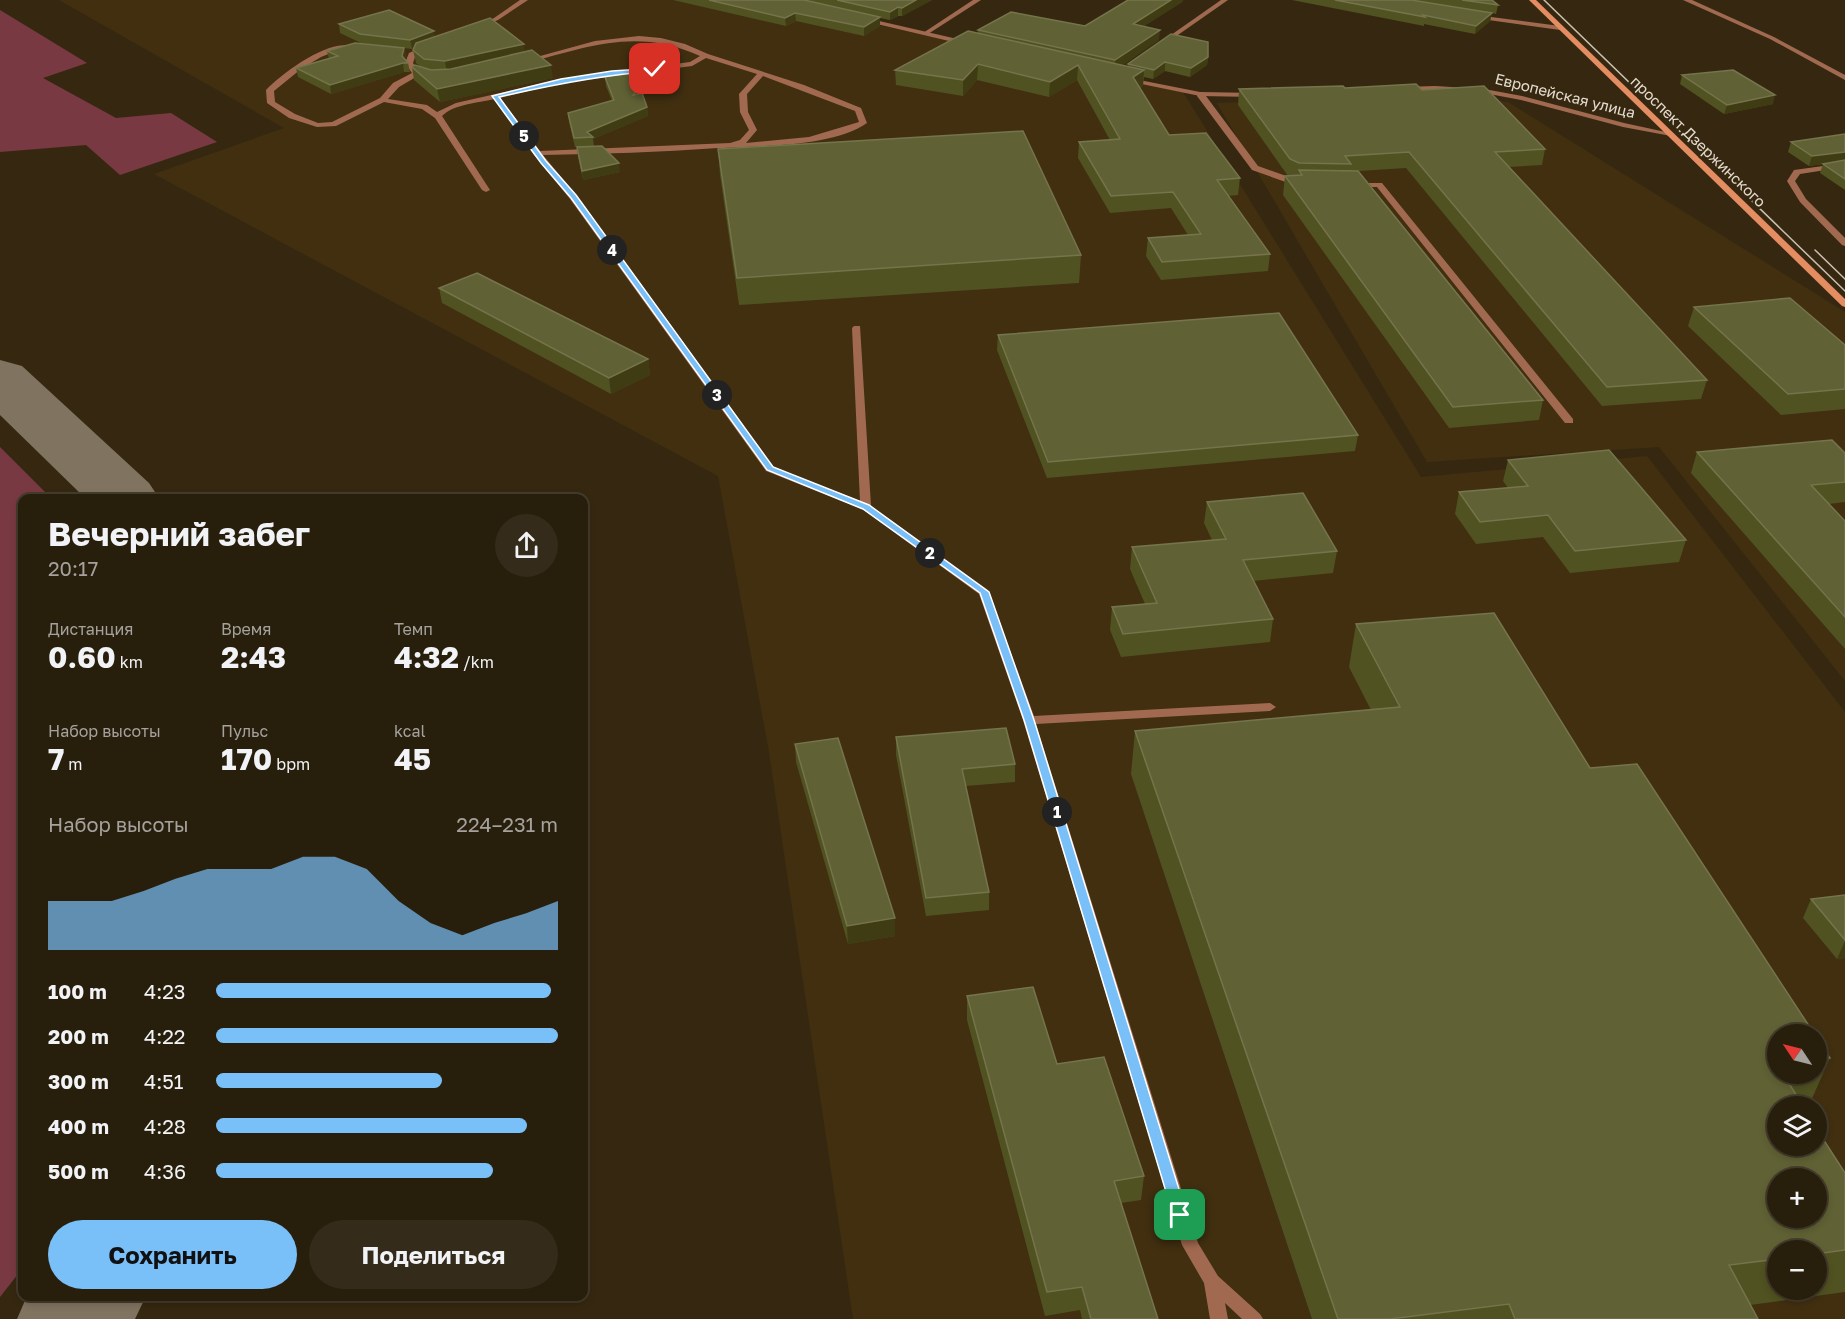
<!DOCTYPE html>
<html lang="ru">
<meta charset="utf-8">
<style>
:root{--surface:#281e0c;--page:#342b1a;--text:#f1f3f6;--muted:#a5a29d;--line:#443c2d;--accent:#79bff8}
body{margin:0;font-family:"Golos Text",sans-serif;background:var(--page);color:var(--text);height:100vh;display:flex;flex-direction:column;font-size:22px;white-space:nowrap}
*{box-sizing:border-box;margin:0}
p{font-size:20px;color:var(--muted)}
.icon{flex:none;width:33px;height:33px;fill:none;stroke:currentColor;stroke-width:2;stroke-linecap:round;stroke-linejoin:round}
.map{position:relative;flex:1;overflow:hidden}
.sheet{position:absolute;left:18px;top:494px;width:570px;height:807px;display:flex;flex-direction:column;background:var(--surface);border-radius:12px;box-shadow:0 3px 9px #0003,0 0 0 2px var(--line)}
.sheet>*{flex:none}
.needle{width:39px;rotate:305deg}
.fabs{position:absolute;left:1767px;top:1024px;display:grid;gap:12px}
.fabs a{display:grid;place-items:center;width:60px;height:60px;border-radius:50%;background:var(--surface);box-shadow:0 3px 9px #0003,0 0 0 2px var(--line);font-size:30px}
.pin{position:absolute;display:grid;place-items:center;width:51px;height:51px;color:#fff;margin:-26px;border-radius:12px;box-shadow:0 3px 9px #0006}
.km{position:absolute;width:30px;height:30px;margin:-15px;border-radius:50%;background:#222;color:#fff;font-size:16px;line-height:30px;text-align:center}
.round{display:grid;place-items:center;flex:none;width:63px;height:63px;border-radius:32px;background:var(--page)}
.headline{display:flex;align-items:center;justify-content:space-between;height:102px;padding:0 30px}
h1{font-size:33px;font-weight:700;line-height:45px}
.stats{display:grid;grid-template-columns:repeat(3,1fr);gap:9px;height:102px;padding:6px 30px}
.stats div{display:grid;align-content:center}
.stats b{font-size:30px;font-weight:700}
.stats small{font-size:16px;font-weight:400}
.stats p{font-size:16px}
.chart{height:168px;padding:12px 30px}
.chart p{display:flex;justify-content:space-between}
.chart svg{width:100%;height:108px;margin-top:6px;fill:var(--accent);opacity:.7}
.cta{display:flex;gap:12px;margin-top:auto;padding:12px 30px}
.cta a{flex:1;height:69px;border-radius:36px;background:var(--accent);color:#111;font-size:24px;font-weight:700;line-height:69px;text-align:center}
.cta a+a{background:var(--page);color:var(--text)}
ul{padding:0 30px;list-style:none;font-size:20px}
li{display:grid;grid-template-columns:96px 72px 1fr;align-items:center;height:45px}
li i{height:15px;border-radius:8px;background:var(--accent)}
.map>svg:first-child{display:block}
.built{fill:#412f10;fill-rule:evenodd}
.green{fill:#793942}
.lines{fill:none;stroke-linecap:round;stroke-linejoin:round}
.taxiway{fill:#807460;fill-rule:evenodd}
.service{fill:#a16a50;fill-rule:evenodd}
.minor{fill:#a16a50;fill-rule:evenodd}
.secondary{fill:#e48c62;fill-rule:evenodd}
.tram{stroke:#c9c0b0;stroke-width:1.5}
.wall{fill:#505221;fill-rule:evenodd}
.shaded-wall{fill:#3f3b12}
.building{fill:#606134;stroke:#75744c;stroke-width:1.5;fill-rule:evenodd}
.route{fill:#79bff8;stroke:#fff;stroke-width:1.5}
.labels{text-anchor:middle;stroke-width:5;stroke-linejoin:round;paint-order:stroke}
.far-street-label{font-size:15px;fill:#e5dcce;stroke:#362810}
</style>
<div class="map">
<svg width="1845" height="1319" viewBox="0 0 1845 1319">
<rect width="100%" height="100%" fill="#362810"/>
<!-- built -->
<g class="built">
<path d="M59,0H765L1183,92L1421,477L1647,456L1845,712V1319H853L769,752L718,476L154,174L284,128ZM1778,1035H1816V1074H1778ZM1778,1107H1816V1146H1778ZM1778,1179H1816V1218H1778ZM1778,1251H1816V1290H1778Z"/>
<polygon points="1446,95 1508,102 1845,312 1845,681 1659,447 1427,462 1217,103"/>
</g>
<!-- green -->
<g class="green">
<polygon points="0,10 87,63 43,78 116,118 171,113 217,142 120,175 86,145 0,152"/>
<polygon points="0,447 51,498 22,498 22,1269 0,1297"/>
</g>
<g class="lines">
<!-- taxiway -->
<g class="taxiway">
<polygon points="0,360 22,366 149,483 159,498 85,498 0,415"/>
<polygon points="27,1296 146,1296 135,1319 17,1319"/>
</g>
<!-- service -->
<g class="service">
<polygon points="520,0 528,0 498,20 479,28 476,26 494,18"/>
<polygon points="973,0 981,0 928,34 923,33"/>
<path d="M639,36L661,38L685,44L708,54L804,85L861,108L867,123C833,147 759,146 718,148C660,152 602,154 543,155L576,195L774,467L860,501L852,328L854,326H860L871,506L988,590L1034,716L1270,703L1276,707L1270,711L1036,724L1198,1243L1218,1276L1260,1314L1263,1319H1242L1225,1303L1228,1319H1210L1204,1283L1182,1245L1023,720L979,594L862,509L766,471L570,199L534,155L494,99C478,103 454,104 442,116L490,190L486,192L482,190L435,118L422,109L384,102L336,126L317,127L289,118L267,103L266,90C283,73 332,35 357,48L331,53L321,57L301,69L274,91L275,102L295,114L318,123L332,122L380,98L393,83L412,73L405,63L409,53L427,45L431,47L429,48L416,54L413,63L419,73L428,76V80L416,77L399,87L388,99L427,105L437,112L456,103L561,79L690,62L700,56C636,27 589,47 526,63L522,61L595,41ZM706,58L757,74L739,94L740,112L749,130L740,140L730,143L540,151L500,98L561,83L692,66ZM763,76L855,111L859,122L809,137L746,143L757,130L748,112L747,94Z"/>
<polygon points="1197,92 1203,92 1258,166 1303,182 1303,186 1297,186 1252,170 1197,96"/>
<polygon points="1350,183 1382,183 1573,419 1573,423 1565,423 1377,187 1353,187 1349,185"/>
</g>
<!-- minor -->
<g class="minor">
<polygon points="1221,0 1228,0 1165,44 1161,44 1161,42"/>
<polygon points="1683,0 1692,0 1774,37 1845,75 1845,80 1770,39"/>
<polygon points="1476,15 1560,26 1563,28 1560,30 1474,18 1474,16"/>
<polygon points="866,18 966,41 970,43 966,45 864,21 863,20"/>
<polygon points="1124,77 1200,92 1255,93 1259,95 1255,97 1200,96 1127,81 1124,81"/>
<polygon points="1435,86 1484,89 1522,96 1624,123 1675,134 1671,136 1623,127 1521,100 1484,93 1435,90 1404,91 1400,89 1404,87"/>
<polygon points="1845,163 1845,167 1800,174 1795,181 1806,199 1845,238 1845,246 1842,245 1800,202 1787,181 1794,170"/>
</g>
<!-- secondary -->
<polygon class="secondary" points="1529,0 1536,0 1845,299 1845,307 1842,306"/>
<!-- tram -->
<g class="tram">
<polyline points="1544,0 1845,291"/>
<polyline points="1815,250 1845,279"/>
</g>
</g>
<!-- wall -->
<g class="wall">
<polygon points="673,0 932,0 902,16 898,16 890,20 880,18 880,26 864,36 796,21 786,26"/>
<polygon points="1128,0 1183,0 1182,2 1144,26 1159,40 1122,65 1128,66 1128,64 1208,57 1207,65 1190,77 1165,71 1153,79 1144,77 1143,85 1140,88 1169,135 1240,178 1238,195 1228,196 1270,254 1268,271 1161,280 1146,256 1148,238 1188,235 1171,208 1110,213 1078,158 1079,142 1110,140 1077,80 1049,97 977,80 963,96 896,85 895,70 978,33 978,30 1085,26"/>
<polygon points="1292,0 1492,0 1498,5 1496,14 1492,13 1490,21 1475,34 1424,24 1424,26"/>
<polygon points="339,24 435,37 525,52 553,78 440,102 414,80 412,67 421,67 416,63 413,50 414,48 412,49 361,43 340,33"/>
<polygon points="404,48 406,57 405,59 408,63 410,72 404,72 331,94 298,77 296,68 329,59 327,51"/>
<polygon points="1682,75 1773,104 1724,114 1680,84"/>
<polygon points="605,77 650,82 642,93 647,107 648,116 593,139 594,146 620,172 583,180 578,157 577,147 575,147 569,122 568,113 612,101 606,86"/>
<polygon points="1345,88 1422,90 1545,149 1542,165 1509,167 1707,380 1701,399 1602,406 1406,168 1359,171 1543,400 1539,420 1449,428 1283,195 1285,176 1288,176 1238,105 1239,89"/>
<polygon points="1845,134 1845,190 1820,173 1823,164 1809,166 1788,152 1791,142"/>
<polygon points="718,149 1081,255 1079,283 739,305 720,175"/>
<polygon points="439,288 648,359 650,375 611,394 442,303"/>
<polygon points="1694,307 1845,345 1845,409 1781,415 1688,326"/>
<polygon points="998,335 1358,435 1355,451 1047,478 997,350"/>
<polygon points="1697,452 1845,453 1845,502 1829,504 1845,521 1845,649 1691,473"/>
<polygon points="1508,460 1686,540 1679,562 1570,573 1543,537 1476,544 1455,514 1459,492 1508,488 1503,481"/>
<polygon points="1207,502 1337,551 1333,573 1253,581 1273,619 1270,642 1121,657 1110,630 1112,607 1145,604 1130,569 1132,547 1212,540 1204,523"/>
<path d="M1356,624L1590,768L1778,1035V1074H1816V1038L1830,1058L1810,1103L1802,1104L1845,1173V1292L1750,1305L1758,1319H1312L1131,774L1135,731L1371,710L1349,667ZM1778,1251H1816V1290H1778Z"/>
<polygon points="896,737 1015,764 1015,782 966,786 989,892 989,910 926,916 896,755"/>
<polygon points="795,744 895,936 848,944 796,762"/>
<polygon points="1845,895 1845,958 1837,959 1803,918 1811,899"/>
<polygon points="967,996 1057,1064 1144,1176 1141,1200 1121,1203 1158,1319 1082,1319 1080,1310 1045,1316 967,1020"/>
</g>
<!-- shaded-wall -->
<g class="shaded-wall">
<polygon points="916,0 932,0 902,16 902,8"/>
<polygon points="1171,0 1183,0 1182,2 1132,34 1133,24"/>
<polygon points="898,7 898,16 890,20 890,12"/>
<polygon points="795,13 796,21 786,26 785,18"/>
<polygon points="1492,13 1490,21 1475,34 1476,26"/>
<polygon points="880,17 880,26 864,36 864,27"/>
<polygon points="1160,30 1159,40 1115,71 1115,60"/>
<polygon points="434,31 435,39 412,49 410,40"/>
<polygon points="524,44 525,57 447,74 445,61"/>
<polygon points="404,48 406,57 403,64 402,56"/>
<polygon points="1208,57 1207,65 1190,77 1191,68"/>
<polygon points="1165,62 1165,71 1153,79 1154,70"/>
<polygon points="403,63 404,72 331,94 330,85"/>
<polygon points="978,64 977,80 963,96 963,80"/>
<polygon points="551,65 553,78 440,102 437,89"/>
<polygon points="1078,65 1077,80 1049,97 1050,82"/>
<polygon points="1144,70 1143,85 1132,92 1133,77"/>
<polygon points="649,73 650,82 634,104 633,95"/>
<polygon points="1775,95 1773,104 1724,114 1727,105"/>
<polygon points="647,107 648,116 593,139 593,137 587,132"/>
<polygon points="1845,152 1845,161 1809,166 1812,156"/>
<polygon points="619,163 620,172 583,180 582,171"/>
<polygon points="648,359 650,375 611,394 609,378"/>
<polygon points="895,918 895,936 848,944 847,926"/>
<polygon points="1845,941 1845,958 1837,959"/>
</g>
<!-- building -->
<g class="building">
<polygon points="709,0 804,0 880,17 864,27 795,13 785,18"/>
<polygon points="837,0 916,0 902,8 898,7 890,12"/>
<polygon points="1128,0 1171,0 1133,24 1160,30 1115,60 978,30 1011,12 1085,26"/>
<polygon points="1335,0 1411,0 1492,13 1476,26 1423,15 1425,17"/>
<polygon points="1462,0 1492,0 1498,5"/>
<polygon points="389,10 434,31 410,40 360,34 339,24"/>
<polygon points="490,18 524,44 445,61 424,59 413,50 416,43"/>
<polygon points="968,31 1144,70 1133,77 1169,135 1206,133 1240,178 1217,180 1270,254 1162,262 1148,238 1201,234 1173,192 1111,196 1079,142 1120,139 1078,65 1050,82 978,64 963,80 895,70"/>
<polygon points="1171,34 1208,42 1208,57 1191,68 1165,62 1154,70 1128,64"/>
<polygon points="355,43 404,48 402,56 408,63 403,63 330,85 296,68 338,56 327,51"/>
<polygon points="532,50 551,65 437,89 412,67 415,65 431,70 451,69"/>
<polygon points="1733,70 1775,95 1727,105 1682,75"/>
<polygon points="627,72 649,73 633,95 642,93 647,107 587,132 593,137 574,138 568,113 614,100 605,77"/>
<polygon points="1416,84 1422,90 1484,86 1545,149 1495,152 1707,380 1607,387 1409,152 1345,156 1351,164 1299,163 1290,159 1239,89 1343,86 1345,88"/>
<polygon points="1023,131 1081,255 737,278 718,149"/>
<polygon points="1845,134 1845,152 1812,156 1791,142"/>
<polygon points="602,146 619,163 582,171 577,147"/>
<polygon points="1845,160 1845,179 1823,164"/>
<polygon points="1299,170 1358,171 1543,400 1453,407 1285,176 1302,175"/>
<polygon points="477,273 648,359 609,378 439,288"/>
<polygon points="1790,298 1845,345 1845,389 1788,394 1694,307"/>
<polygon points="1279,313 1358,435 1048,462 998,335"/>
<polygon points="1832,440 1845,453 1845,482 1811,485 1845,521 1845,617 1697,452"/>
<polygon points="1609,450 1686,540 1575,551 1548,515 1480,522 1459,492 1528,486 1508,460"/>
<polygon points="1303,493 1337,551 1243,560 1273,619 1123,634 1112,607 1157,603 1132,547 1226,539 1207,502"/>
<path d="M1494,613L1590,768L1637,764L1815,1035H1778V1074H1783L1804,1107H1778V1146H1816V1128L1845,1173V1250L1816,1254V1251H1778V1259L1729,1265L1758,1319H1515L1509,1304L1390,1319H1338L1135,731L1400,707L1356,624ZM1778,1179H1816V1218H1778Z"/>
<polygon points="1006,728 1015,764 962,769 989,892 926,898 896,737"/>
<polygon points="838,738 895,918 847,926 795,744"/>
<polygon points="1845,895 1845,940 1811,899"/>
<polygon points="1033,987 1057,1064 1104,1057 1144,1176 1114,1181 1158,1319 1091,1319 1082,1287 1047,1292 967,996"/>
<polygon points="1816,1038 1830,1058 1816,1060"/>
</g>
<!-- route -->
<path class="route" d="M657,68L655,71C602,75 551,85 499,97L546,161L576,195L773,467L869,505L989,592L1034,720L1187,1215L1185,1219H1175L1173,1215L1024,720L980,593L863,509L767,470L571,198L541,163L492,96L561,79L612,71Z"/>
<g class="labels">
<!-- far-street labels -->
<g class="far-street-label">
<text transform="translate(1565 96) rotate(14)" y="5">Европейская улица</text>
<text transform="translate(1698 142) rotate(44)" y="5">проспект Дзержинского</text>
</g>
</g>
</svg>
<div class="fabs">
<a><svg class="needle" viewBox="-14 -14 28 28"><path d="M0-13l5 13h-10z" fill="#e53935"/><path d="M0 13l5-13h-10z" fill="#a5a29d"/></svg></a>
<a><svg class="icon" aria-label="layers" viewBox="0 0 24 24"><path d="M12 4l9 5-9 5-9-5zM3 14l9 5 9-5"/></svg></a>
<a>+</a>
<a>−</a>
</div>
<div class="pin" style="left:1180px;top:1215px;background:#1e9e55"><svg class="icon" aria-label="arrive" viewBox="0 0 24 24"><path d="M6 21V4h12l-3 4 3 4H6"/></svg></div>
<div class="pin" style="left:655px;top:69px;background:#d93025"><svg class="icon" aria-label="check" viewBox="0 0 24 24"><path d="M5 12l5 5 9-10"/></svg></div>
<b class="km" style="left:1057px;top:812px">1</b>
<b class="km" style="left:930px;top:553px">2</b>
<b class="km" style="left:717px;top:395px">3</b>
<b class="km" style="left:612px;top:250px">4</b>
<b class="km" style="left:524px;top:136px">5</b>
<section class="sheet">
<div class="headline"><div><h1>Вечерний забег</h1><p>20:17</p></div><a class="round"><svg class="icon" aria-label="share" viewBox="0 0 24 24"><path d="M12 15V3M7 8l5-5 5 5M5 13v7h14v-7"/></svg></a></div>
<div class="stats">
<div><p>Дистанция</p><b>0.60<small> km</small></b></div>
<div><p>Время</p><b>2:43</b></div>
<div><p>Темп</p><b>4:32<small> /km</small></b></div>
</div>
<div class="stats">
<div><p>Набор высоты</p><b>7<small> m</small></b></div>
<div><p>Пульс</p><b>170<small> bpm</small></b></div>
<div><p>kcal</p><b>45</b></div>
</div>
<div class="chart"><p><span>Набор высоты</span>224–231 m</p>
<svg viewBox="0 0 160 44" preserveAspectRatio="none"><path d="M0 44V24L10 24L20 24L30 20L40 15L50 11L60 11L70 11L80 6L90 6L100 11L110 24L120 33L130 38L140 33L150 29L160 24V44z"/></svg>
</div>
<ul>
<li><b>100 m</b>4:23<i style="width:98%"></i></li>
<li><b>200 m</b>4:22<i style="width:100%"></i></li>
<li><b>300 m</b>4:51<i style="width:66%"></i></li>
<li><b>400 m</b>4:28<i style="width:91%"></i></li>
<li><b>500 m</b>4:36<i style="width:81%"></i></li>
</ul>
<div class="cta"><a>Сохранить</a><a>Поделиться</a></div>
</section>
</div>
